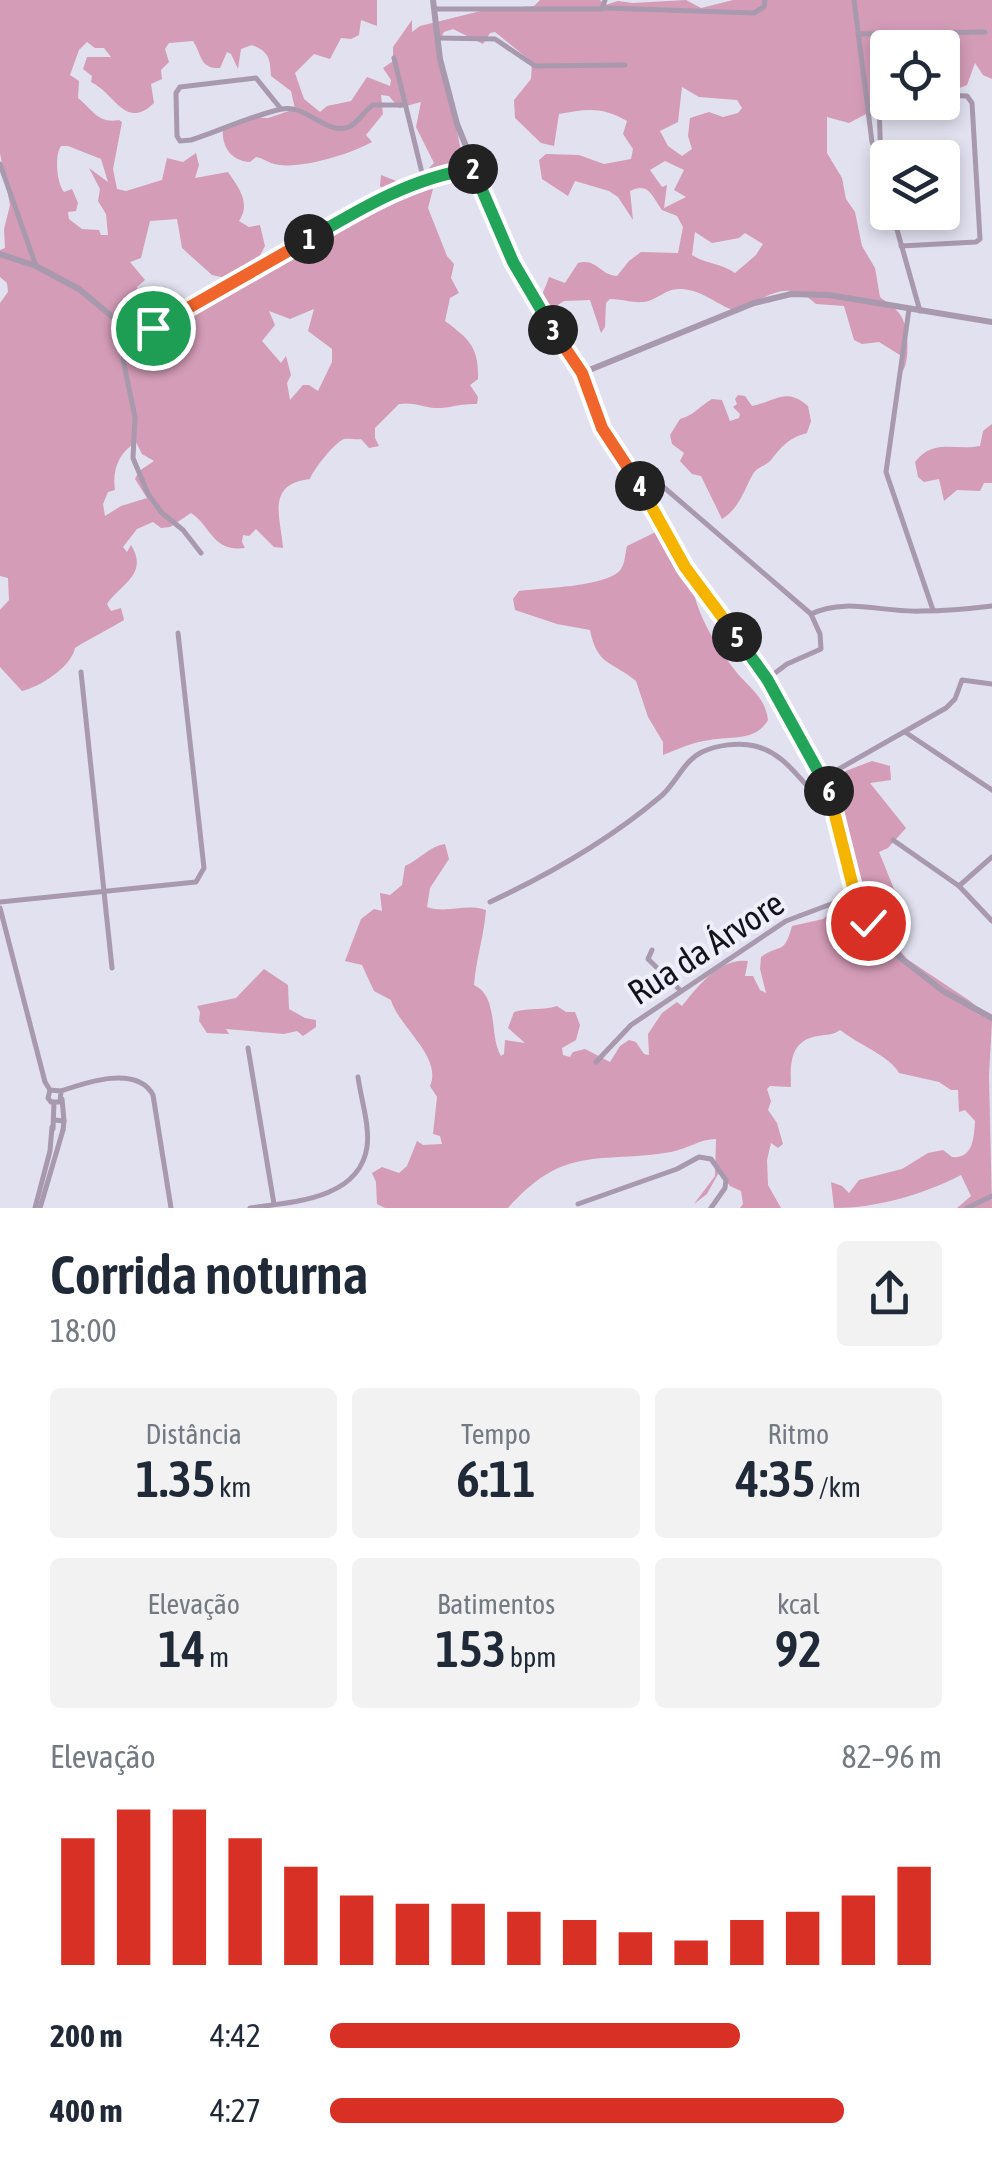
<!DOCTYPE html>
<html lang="pt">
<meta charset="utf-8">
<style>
:root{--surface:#fff;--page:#f2f2f3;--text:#1f2937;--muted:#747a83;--accent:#d93025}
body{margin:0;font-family:"Asap Condensed",sans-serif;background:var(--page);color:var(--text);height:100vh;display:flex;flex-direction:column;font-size:38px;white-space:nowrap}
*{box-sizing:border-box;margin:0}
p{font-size:32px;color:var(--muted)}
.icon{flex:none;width:55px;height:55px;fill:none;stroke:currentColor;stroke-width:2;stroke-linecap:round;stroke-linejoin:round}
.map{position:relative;height:1208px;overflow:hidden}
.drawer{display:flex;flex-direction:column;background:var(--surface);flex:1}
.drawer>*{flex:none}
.tools{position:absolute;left:870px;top:30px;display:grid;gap:20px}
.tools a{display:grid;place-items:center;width:90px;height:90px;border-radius:10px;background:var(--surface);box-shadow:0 5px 15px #0003;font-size:50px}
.pin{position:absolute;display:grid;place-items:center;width:85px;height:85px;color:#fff;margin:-42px;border:5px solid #fff;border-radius:50%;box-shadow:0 2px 10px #0007}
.km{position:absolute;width:50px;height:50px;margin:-25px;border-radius:50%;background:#222;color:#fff;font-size:28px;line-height:50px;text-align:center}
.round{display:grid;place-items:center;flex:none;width:105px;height:105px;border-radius:10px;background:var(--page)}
.summary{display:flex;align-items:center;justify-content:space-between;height:170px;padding:0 50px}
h1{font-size:55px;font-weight:600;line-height:75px}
.metrics{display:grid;grid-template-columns:repeat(3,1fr);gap:15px;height:170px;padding:10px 50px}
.metrics div{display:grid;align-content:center;border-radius:10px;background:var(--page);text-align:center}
.metrics b{font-size:50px;font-weight:600}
.metrics small{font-size:28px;font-weight:400}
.metrics p{font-size:28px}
.chart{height:280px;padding:20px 50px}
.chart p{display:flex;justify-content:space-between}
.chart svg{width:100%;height:180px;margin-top:10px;stroke:var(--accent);stroke-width:6}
ul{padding:0 50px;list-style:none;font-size:32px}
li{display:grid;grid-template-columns:160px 120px 1fr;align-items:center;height:75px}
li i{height:25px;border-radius:12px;background:var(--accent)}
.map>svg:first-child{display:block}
.forest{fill:#d49cb7;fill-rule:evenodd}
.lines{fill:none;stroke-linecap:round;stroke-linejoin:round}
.minor{stroke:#a899ae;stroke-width:5}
.tertiary{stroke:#a899ae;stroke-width:6}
.split-1-casing{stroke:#fff;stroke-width:20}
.split-2-casing{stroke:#fff;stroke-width:20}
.split-3-casing{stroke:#fff;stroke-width:20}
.split-4-casing{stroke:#fff;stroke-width:20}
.split-5-casing{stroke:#fff;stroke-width:20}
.split-6-casing{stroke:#fff;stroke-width:20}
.split-7-casing{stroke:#fff;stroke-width:20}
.split-1{stroke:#f0652b;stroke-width:12}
.split-2{stroke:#22a559;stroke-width:12}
.split-3{stroke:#22a559;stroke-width:12}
.split-4{stroke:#f0652b;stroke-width:12}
.split-5{stroke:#f5b400;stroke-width:12}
.split-6{stroke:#22a559;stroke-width:12}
.split-7{stroke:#f5b400;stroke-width:12}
.labels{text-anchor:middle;stroke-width:8;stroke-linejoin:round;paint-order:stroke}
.street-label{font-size:35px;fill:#131419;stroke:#eeeefd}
</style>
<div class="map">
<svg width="992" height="1208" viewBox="0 0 992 1208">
<rect width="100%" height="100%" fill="#e1e1f0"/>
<!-- forest -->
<g class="forest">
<path d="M0,0H377V26L361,20L359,35L351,39L341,38L330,59L314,54L295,73L304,99L320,112L327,106L351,101L367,77L390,86L391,80L383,68L393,61V47L412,20V32L420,26L485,10L534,6L540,0H600L605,5L618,1L633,3L686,0L701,8L733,0H992V79L983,75L975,63L967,85L943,95L942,48H888V102L892,103L873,100L868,113L849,123L827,117V153L842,178L846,199L855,212L862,246L875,268L880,297C886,302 894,307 899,313C909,325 910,358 903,371L900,355L879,342L862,344L854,340L844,306L816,304C785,275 766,301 733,310C716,304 702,290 681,289C665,288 657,301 643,302C632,303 622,299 610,299L606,303L605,327L601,333L590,300L564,301L547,312C536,299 545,291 549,277L565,283L578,263C597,258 601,276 617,276L629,261L641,252L678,253L683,227L677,216L662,210C653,198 649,181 630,191L633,220L618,197L609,191L575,181L568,196L542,179L539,160L546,154L579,155L604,164L631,159L633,149L623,134L627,121C602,106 585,109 559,114L554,146L541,143L515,118L514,100L531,79L532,62L495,32L490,33L483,44L453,29L444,32L439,41L462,156L459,169L442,173L429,168L434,163L416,127L421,102L399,108L389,96L381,95L383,114L366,135L372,142C351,154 294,172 271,163C266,161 262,158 256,157L250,162C231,161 221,146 223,128L250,117L268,118L295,109L291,91L271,76C270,58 269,52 252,45L241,49L238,69L231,54L227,52L220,68C199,69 202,54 193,41L169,43L165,49L169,62L161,70L162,79L151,84L154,103C125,131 115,93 91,82L92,76L83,69L87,57H111L104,48H95L87,42L79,50L70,75L79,81L78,98C93,110 98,124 119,120L122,122L113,169L117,189L126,191L162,180L167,158L183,162L196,153L199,165L195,178L228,172C239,188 251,203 239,221L249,227L260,225L265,246L257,261L230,279L212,275L182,248L177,219L150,221L141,258L130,262L145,280L137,287L142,326L156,330L169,324L383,203L387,193L380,186L381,175L399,182L415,175L427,177L434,185L428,208L447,256L454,264L451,278L459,293L450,298L445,321C469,339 479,347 478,379L470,385L478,397L477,404C461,403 447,409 434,408C421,406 412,402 399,404L375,428V438L379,446L369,448L361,439C355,440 349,438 344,439C334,443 313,470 310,479C265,484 281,518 283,548L274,547L256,529L249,536L243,535L242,542L245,548C212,552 212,527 191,513L170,527L161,528L153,522L137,529L123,547L127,552L131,545C149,574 121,584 107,604L111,611L121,608L124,620C108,630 92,637 75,648C72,666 40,687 22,691L0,667V610L9,600L8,578L0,576V303L8,292L7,283L0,277V250L5,248L4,229L10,205L0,153ZM682,87L699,97L737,100L742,108L738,113L723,117L709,112L690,118L688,136L692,149L682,156L668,146L660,131L678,122ZM61,146H68L101,159L108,182L89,168L100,189L98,201L106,214L108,235H101L99,230L82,229L69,219L68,212L76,211L78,203L72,189L64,192C57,184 54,156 61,146ZM665,161L684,170L674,190L686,197L664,208L667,185L662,187L650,170ZM695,232L712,243L739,238L745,233L763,244L756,255L735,273C721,263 706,264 692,255ZM314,309L308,331L332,349V362L318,391L309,385H303L290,400L287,383L291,375L286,356L281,363L262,341L275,325L269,311L290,319ZM136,442L142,454L154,461L139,471L135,479L147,498L121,506L105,516L103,504L108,492L115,490C112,469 119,453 136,442Z"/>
<path d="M738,395L745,396L752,406C774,402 786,386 808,406L811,421L807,433C789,438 783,445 771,460C766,466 757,467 753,474C744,490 739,509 722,519L701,476L692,474L680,461L684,453L672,444L670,435L680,419C693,416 700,406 712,399L722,400L730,421L739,418L740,414L733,407L737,404L735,399Z"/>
<path d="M992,424V483H984L980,491L957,490L944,501L939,479L924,482L918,477L915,462C934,438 955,451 980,446L983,431Z"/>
<path d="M662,529L680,560L692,570C689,603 714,643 734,669C747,687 765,695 768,720C755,742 732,736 710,740C693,742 678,749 663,755V742L648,717L636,681C612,661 597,666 590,630L557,624L515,610L513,599L519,591C540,588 609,587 621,569C625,563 625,554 627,546Z"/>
<path d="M872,761L890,766L891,780L870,783L906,828L888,848L879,852L894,889L901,896L883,918L880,927L907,959L970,1001L977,1007L974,1011L992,1021L989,1076L992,1208H957L971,1196L961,1175C922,1195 877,1208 834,1208L831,1182L842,1186L849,1193L859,1180L902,1169L928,1153L943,1150L952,1157C973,1159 974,1138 975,1121L965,1110L959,1112L958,1090H951L939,1082L899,1073C891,1057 858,1044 840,1030C831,1036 828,1034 818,1036C790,1040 790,1064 791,1087L770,1086L767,1089L771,1101L768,1110L777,1123L783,1144L778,1148L771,1143L767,1160L768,1185L781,1208H740L743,1204L741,1191L730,1186L719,1172L707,1194L694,1204L715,1176L716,1139C700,1139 687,1149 671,1152C598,1164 565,1144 508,1208H385L377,1204L376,1182L372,1173L382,1167L399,1173L407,1166L417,1141L423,1145L442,1144L440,1136L433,1134L437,1097L430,1086C443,1057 398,1026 391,1000L374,991L362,965L345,961L361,919L374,909L382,911L380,893L390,895L402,885L405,866C420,859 430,846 445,844L449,859L430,888L427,907C447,914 465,903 486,910C484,936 476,959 474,985C499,996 489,1037 501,1056L504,1054L505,1040L525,1043L508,1028L514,1012C531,1007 542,1011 557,1006L566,1012H575L580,1025L576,1040L562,1048L563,1055L570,1057L573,1052L585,1049L610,1062L620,1046L629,1040L636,1042L644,1054L649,1055L648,1034L662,1013L677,1002L682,1006C697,987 720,957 748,961L745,976H753L760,990L766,993L760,969L761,957C780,943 784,956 792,926L823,919L838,906H860L850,852L832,792L843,772Z"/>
<polygon points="264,969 288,985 289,1009 305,1018 316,1020 316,1027 303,1036 297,1031 284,1034 226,1029 229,1034 207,1033 199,1021 200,1012 197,1006 236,998"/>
</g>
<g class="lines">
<!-- minor -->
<g class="minor">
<polyline points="854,0 872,142 881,163"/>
<polyline points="605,8 754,13 764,7 765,0"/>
<polyline points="435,9 602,9 605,0"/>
<polyline points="858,34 985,32"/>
<polyline points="438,38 495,39 535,66 625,65"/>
<polyline points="394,58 424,181"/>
<polyline points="888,98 879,105 881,163 888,197"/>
<path d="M281,109L256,78L180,87L176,93L177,136L180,141L191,140C219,131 253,115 282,109C306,104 327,136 349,127C358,123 364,111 373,105H405"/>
<polyline points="0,164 36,266"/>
<polyline points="892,212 920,311"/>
<polyline points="901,246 976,242 980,239 972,103 967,96 942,95"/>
<polyline points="909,309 886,472 933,610"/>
<polyline points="135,330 123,360 135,417 133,458 148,494 162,513 183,530 201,553"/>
<polyline points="627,462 645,471 811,614"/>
<polyline points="81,672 112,968"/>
<path d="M767,679L787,664L821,649L820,634L811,614C846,597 884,613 921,611C945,611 968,609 992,606"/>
<polyline points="905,732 992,790"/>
<polyline points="823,778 946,708 955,699 962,680 992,684"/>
<polyline points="893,840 959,886 992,921"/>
<polyline points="959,886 992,857"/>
<polyline points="0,902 196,882 204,868 178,633"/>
<path d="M490,902C550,874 609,840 660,797C676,784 683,761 702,752C717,745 739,742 755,746C795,756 804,797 834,803"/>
<polyline points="0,908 45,1082 50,1090 48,1098 51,1102 60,1102 61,1091 50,1090"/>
<polyline points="652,950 648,959 681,991"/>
<polyline points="248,1048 274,1204"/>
<polyline points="596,1062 631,1025 786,921 855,895"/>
<path d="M61,1091C87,1082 137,1065 153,1095L171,1208"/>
<polyline points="62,1099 64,1121"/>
<polyline points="54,1120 64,1121 63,1130"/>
<polyline points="53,1129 54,1103"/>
<polyline points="578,1204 677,1169 699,1157 711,1159 726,1180 725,1188 711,1208"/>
<polyline points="35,1208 50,1151 52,1127"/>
<polyline points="40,1208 63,1130"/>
<path d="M250,1208C291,1202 359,1200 367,1147C370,1126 361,1099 358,1077"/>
<polyline points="967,1208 992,1196"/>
</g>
<!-- tertiary -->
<g class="tertiary">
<polyline points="433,0 440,59 457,124 513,262 582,373 603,428 648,499 685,567 767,679 823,778 834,803 860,911 880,939 902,959 943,991 992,1018"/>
<path d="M0,254L36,266L79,289L126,328L144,330L170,319C267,264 362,194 472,169"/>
<polyline points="582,373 754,303 791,294 829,295 992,322"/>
</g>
</g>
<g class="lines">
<defs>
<polyline id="split-1" points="153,328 309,239"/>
<path id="split-2" d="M309,239C360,209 413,177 473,169"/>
<polyline id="split-3" points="473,169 513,262 553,330"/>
<polyline id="split-4" points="553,330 582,373 602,428 640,486"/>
<polyline id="split-5" points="640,486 685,567 737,637"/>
<polyline id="split-6" points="737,637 767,679 829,791"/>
<polyline id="split-7" points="829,791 855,895 868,923"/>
</defs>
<!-- split-1 casing -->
<use href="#split-1" class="split-1-casing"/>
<!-- split-2 casing -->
<use href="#split-2" class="split-2-casing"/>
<!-- split-3 casing -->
<use href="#split-3" class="split-3-casing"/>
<!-- split-4 casing -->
<use href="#split-4" class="split-4-casing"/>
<!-- split-5 casing -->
<use href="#split-5" class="split-5-casing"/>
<!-- split-6 casing -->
<use href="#split-6" class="split-6-casing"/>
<!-- split-7 casing -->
<use href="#split-7" class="split-7-casing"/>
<!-- split-1 -->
<use href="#split-1" class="split-1"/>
<!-- split-2 -->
<use href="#split-2" class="split-2"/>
<!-- split-3 -->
<use href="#split-3" class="split-3"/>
<!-- split-4 -->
<use href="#split-4" class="split-4"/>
<!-- split-5 -->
<use href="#split-5" class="split-5"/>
<!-- split-6 -->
<use href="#split-6" class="split-6"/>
<!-- split-7 -->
<use href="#split-7" class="split-7"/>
</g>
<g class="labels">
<!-- street labels -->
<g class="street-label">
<text transform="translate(706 948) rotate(-33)" y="12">Rua da Árvore</text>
</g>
</g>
</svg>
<div class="tools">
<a><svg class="icon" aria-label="locate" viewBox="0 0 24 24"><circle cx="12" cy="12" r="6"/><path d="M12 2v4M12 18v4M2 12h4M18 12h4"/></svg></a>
<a><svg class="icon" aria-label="layers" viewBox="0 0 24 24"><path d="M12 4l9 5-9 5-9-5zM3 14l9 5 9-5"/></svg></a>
</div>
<div class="pin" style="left:153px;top:328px;background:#1e9e55"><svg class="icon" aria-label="arrive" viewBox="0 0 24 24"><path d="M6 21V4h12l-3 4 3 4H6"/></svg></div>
<div class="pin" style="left:868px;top:923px;background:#d93025"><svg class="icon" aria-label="check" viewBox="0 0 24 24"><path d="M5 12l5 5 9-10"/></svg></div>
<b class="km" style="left:309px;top:239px">1</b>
<b class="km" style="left:473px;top:169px">2</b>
<b class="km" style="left:553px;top:330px">3</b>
<b class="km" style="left:640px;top:486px">4</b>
<b class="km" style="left:737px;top:637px">5</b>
<b class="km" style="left:829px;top:791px">6</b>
</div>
<section class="drawer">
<div class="summary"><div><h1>Corrida noturna</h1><p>18:00</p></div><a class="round"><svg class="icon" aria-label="share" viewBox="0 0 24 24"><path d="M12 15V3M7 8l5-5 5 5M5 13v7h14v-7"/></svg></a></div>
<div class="metrics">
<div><p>Distância</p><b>1.35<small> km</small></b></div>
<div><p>Tempo</p><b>6:11</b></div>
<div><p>Ritmo</p><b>4:35<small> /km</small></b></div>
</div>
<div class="metrics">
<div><p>Elevação</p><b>14<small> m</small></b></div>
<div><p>Batimentos</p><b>153<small> bpm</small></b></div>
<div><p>kcal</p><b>92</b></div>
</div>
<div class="chart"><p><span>Elevação</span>82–96 m</p>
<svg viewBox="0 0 160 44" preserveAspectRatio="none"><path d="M5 44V13M15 44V6M25 44V6M35 44V13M45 44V20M55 44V27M65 44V29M75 44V29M85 44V31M95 44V33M105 44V36M115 44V38M125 44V33M135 44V31M145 44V27M155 44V20"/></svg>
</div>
<ul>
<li><b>200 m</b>4:42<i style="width:67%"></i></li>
<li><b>400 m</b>4:27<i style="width:84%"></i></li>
</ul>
</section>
